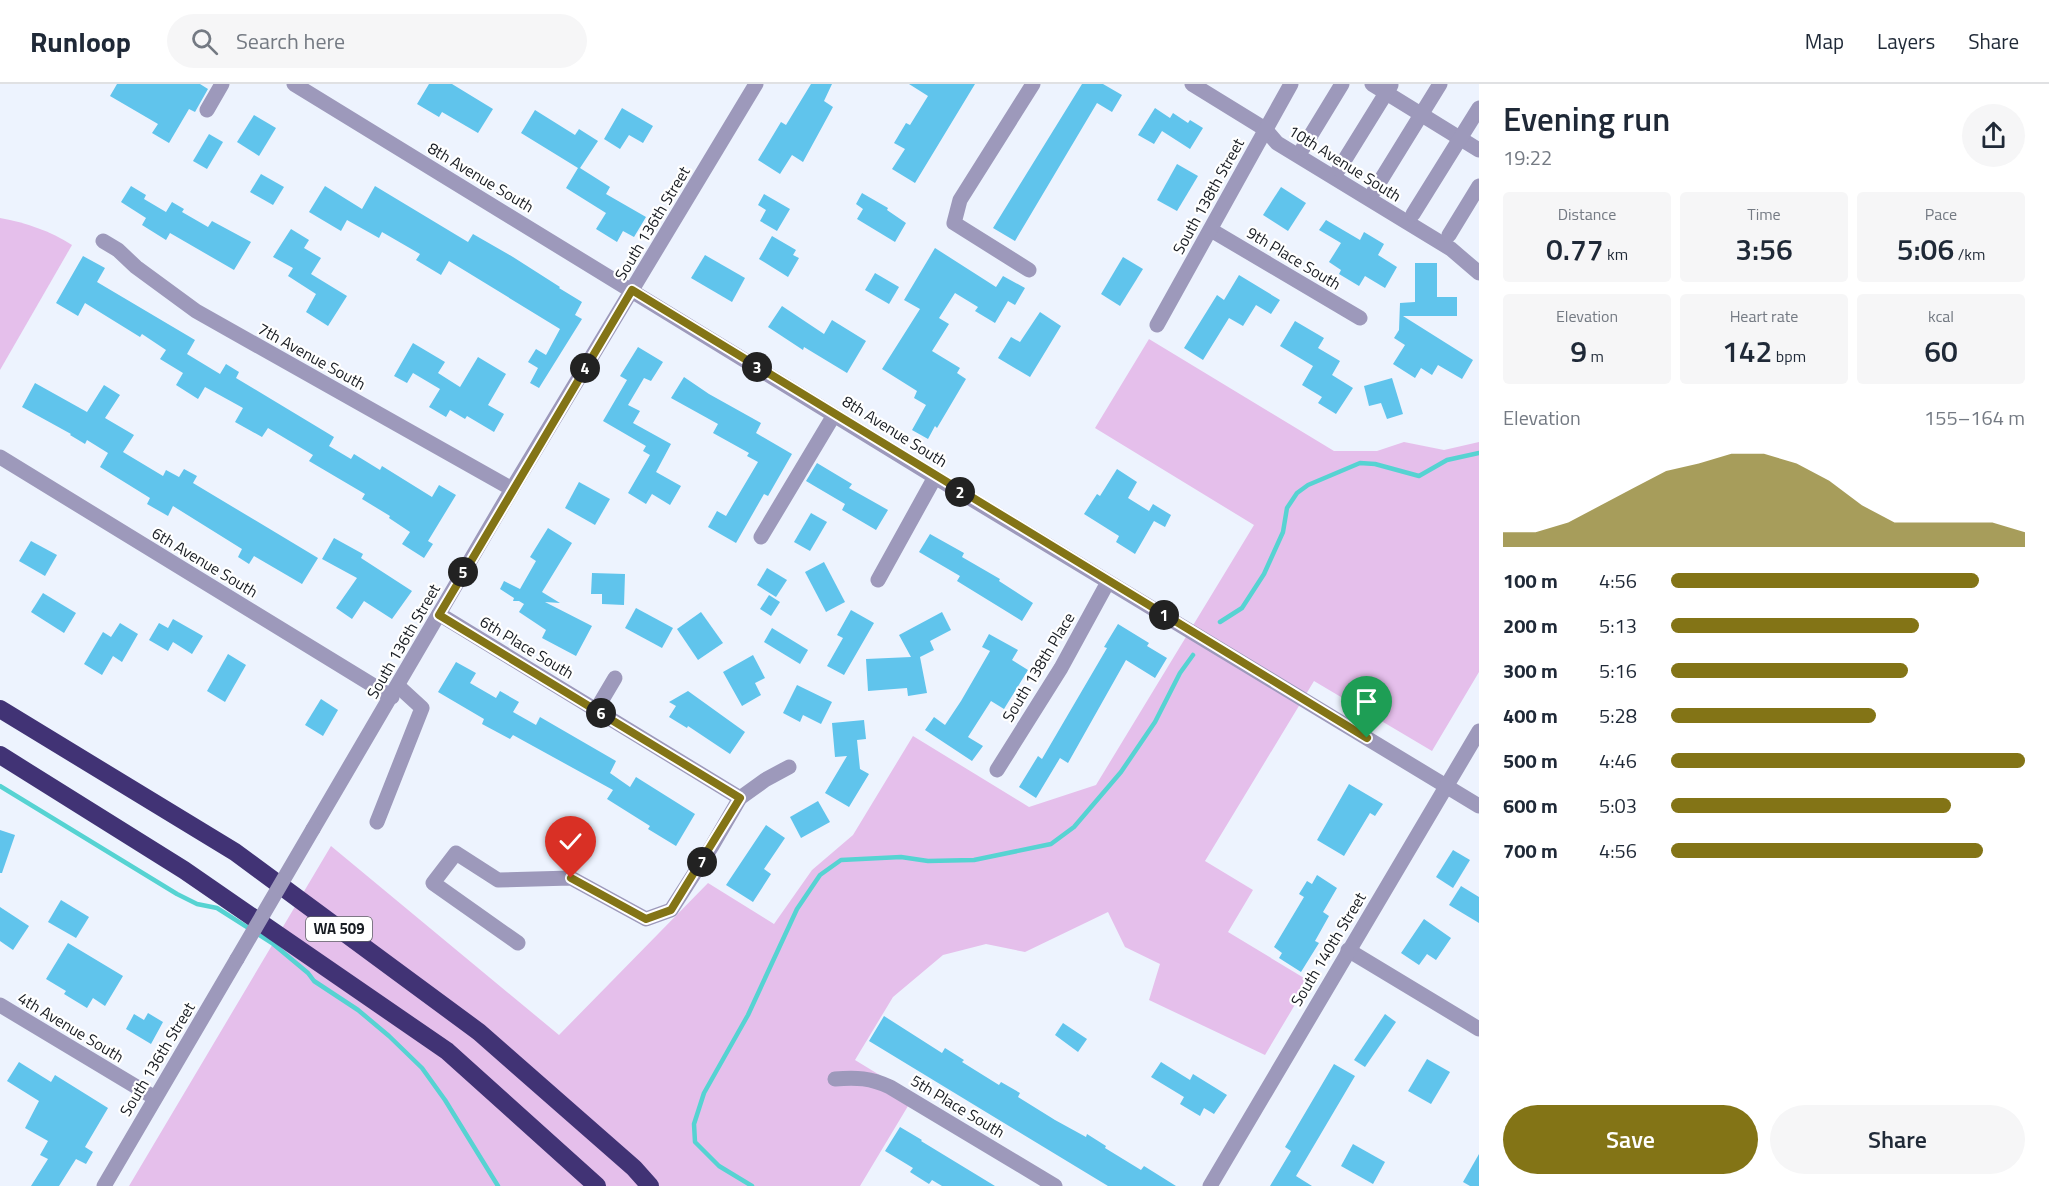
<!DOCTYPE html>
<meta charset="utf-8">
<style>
:root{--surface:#fff;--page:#f6f6f7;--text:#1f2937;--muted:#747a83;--line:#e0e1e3;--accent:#837416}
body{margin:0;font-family:"Titillium Web",sans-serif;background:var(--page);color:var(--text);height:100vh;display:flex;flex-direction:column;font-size:22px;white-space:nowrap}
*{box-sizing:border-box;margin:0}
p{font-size:20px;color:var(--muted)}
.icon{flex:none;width:33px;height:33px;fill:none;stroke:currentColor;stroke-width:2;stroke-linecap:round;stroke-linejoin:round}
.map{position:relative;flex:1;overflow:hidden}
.details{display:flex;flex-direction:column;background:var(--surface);width:570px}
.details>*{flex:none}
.pin{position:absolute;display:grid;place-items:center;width:51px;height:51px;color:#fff;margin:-62px -26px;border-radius:50% 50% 50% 0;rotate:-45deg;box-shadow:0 0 6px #0007}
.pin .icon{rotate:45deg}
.km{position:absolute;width:30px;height:30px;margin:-15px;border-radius:50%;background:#222;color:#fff;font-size:16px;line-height:30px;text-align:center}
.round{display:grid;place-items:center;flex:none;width:63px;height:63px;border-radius:32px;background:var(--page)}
.headline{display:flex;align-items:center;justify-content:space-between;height:102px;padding:0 24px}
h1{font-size:33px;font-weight:600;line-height:45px}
.figures{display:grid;grid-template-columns:repeat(3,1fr);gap:9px;height:102px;padding:6px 24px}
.figures div{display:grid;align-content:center;border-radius:6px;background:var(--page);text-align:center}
.figures b{font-size:30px;font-weight:600}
.figures small{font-size:16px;font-weight:400}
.figures p{font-size:16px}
.chart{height:168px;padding:12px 24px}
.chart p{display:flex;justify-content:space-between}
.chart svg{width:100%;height:108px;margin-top:6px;fill:var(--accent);opacity:.7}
.action{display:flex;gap:12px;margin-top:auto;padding:12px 24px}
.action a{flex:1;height:69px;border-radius:36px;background:var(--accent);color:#fff;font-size:24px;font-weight:600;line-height:69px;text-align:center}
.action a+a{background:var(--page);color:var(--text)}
ul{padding:0 24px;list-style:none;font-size:20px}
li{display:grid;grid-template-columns:96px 72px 1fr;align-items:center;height:45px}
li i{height:15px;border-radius:8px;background:var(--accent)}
header{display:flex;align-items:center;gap:36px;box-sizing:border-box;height:84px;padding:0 30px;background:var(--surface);border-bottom:2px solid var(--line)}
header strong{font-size:28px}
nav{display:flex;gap:33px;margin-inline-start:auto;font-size:21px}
.search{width:420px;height:54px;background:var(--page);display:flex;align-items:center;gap:15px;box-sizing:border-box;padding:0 21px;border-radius:33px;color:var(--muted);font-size:22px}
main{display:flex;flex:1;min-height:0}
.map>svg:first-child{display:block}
.green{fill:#e5bfeb}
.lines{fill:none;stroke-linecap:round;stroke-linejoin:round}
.stream{stroke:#56d3d2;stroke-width:4.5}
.building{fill:#60c4ec}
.minor{stroke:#9d99bb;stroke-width:15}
.highway{stroke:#413375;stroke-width:18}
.minor-bridge{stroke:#9d99bb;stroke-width:15}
.route-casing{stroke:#fff;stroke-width:12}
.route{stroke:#837416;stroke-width:8}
.labels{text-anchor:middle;stroke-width:4.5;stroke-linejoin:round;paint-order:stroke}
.shield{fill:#fff;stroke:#5e6165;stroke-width:1.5}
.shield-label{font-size:15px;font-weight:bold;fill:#191d23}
.street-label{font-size:16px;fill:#191d23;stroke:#fff}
</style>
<header>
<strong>Runloop</strong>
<div class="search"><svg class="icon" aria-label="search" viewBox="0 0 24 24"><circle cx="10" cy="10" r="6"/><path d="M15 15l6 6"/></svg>Search here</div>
<nav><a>Map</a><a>Layers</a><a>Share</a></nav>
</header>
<main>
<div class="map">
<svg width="1479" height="1102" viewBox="0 0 1479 1102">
<rect width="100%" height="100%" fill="#edf3fe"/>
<!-- green -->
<g class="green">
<path d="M0,134C27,139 50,147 72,161L0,286Z"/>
<polygon points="1149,255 1334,367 1377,367 1404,358 1444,366 1479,358 1479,588 1432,667 1314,597 1205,777 1253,806 1228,848 1309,897 1265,971 1149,916 1160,880 1125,863 1108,828 1025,868 986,860 943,871 893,913 855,976 914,1012 860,1102 129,1102 331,762 559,951 708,799 774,840 812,786 853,751 913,652 1029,723 1096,701 1254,441 1095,344"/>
</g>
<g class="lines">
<!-- stream -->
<g class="stream">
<polyline points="1220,538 1242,524 1264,490 1283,448 1287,424 1297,409 1308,401 1360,379 1375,380 1419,392 1447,376 1479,369"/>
<polyline points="0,702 177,810 197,820 217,824 272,859 308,889 314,897 358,926 389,952 422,984 445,1016 498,1102"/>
<polyline points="752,1102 719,1082 695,1058 694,1040 704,1009 748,931 797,825 820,791 841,776 901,773 928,777 974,776 1051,760 1074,743 1121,688 1155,638 1180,589 1193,571"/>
</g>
</g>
<!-- building -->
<g class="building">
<polygon points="117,0 200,0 208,5 195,28 189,25 169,59 152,49 158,40 110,12"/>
<polygon points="429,0 452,0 493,25 478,49 442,28 439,33 417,20"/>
<polygon points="811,0 832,0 824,17 833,23 803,78 792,71 780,90 758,76 781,38 786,41"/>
<polygon points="909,0 975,0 915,99 892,85 905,65 894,59 906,39 910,41 928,12"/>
<polygon points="1082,0 1103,0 1122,11 1112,28 1097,19 1015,157 993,144"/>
<polygon points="622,24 653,42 643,59 629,51 620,65 604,55"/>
<polygon points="1155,24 1170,34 1173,29 1188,39 1190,36 1203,44 1190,65 1162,47 1154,60 1138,51"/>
<polygon points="535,26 575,51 579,45 598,57 580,84 610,103 606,110 646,133 634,153 623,147 617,158 596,145 606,129 566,104 578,84 521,49"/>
<polygon points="254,31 276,44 259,72 237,58"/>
<polygon points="209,50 223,58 207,85 193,77"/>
<polygon points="1177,80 1198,92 1177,127 1157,116"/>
<polygon points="261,90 284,103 273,121 250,108"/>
<polygon points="131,102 146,111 144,115 166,128 172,118 184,125 182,128 208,143 212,137 251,158 234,186 170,149 166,156 142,141 146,134 121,118"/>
<polygon points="325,102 362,125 375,102 468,158 473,150 513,173 560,203 559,204 582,218 575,231 582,235 539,304 530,299 538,284 528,278 536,265 546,271 560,245 449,177 441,191 416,176 420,170 382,148 379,154 347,136 341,147 309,128"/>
<polygon points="1281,103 1306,119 1288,147 1263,131"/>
<polygon points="862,109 888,124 887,126 906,139 895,158 857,135 863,125 856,120"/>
<polygon points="764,110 790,125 777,147 760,137 766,126 758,121"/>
<polygon points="1326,136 1360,156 1364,148 1384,160 1378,171 1397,183 1385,204 1365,192 1359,202 1339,190 1341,186 1329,178 1341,159 1319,146"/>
<polygon points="291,145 309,156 304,164 321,174 311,190 347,212 328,242 306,228 316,210 288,192 293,184 273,173"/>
<polygon points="772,152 796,166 793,171 799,174 788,193 759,175"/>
<polygon points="935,164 996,203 1003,192 1025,204 1015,221 1008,217 995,239 975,227 978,223 955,209 939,234 949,240 932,267 960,284 957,289 966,295 937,344 935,342 928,355 912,346 926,321 914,314 917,307 882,285 920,225 904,216"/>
<polygon points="705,171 745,194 732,218 691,194"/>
<polygon points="83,172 105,184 97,198 195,256 187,270 220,290 226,280 239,288 236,294 334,353 329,362 351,375 354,370 380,386 382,382 432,413 439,401 456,411 428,457 433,460 424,474 402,460 410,448 389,434 390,432 362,415 365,410 309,377 313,371 268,344 262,353 235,338 243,324 205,303 198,315 176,301 183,289 160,275 166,266 142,250 140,253 85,219 78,232 56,219"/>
<polygon points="1123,173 1143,185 1120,222 1101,210"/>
<polygon points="1415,179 1437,179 1437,213 1457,213 1457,232 1403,232 1473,276 1462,295 1438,281 1432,291 1421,284 1415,294 1393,280 1405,261 1394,254 1399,246 1400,219 1415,218"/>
<polygon points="875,189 899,203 889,220 865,206"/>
<polygon points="1239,191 1280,216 1271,230 1256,221 1243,242 1229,234 1203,276 1184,264 1217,211 1224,216"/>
<polygon points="782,222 824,250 832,236 866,257 847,289 804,263 803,266 768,243"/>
<polygon points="1040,228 1061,242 1030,293 998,274 1011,253 1020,258"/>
<polygon points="1295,237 1324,254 1318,264 1340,277 1332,291 1353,304 1336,330 1318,319 1322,313 1302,301 1313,282 1280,262"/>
<polygon points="413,259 445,278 438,289 460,303 478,273 506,290 488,321 504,330 494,348 467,332 465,335 450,326 446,333 429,323 440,305 413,289 407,299 394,292"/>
<polygon points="638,263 663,278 651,297 644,294 628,321 640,327 633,339 671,360 656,388 681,402 670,421 652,410 646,420 628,409 650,371 643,367 646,362 603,337 627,296 620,292"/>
<polygon points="684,293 709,310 761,339 756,349 792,370 768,412 764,410 736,459 708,443 717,427 726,432 758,378 747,372 749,369 713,349 718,340 671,314"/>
<polygon points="1392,294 1403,330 1387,335 1381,319 1369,322 1364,302"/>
<polygon points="35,299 87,328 104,301 120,311 105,334 134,351 123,368 163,392 166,386 179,393 184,385 197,392 193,399 318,474 302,500 254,472 249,480 238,473 242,465 173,422 168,432 147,420 150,414 100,383 108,369 87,356 85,360 70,351 71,350 22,323"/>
<polygon points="817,379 852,400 849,404 888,426 876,446 842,426 845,420 806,397"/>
<polygon points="1117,385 1137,398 1128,414 1149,427 1153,420 1171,431 1165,443 1154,437 1135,470 1116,458 1119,452 1084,430 1097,410 1100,412"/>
<polygon points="579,398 610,415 595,441 565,424"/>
<polygon points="811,429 827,438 810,467 794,458"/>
<polygon points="548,444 572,459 542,508 560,519 545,518 592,542 576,572 542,554 546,546 519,528 524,520 519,517 513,517 514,514 500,505 504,497 520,505 536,477 530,473"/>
<polygon points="930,450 964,469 962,473 1000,495 999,497 1033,519 1022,537 957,497 960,492 919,468"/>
<polygon points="334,454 363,470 361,474 412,507 392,535 364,517 352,535 336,524 357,494 322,475"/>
<polygon points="31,457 57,471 45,492 19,477"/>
<polygon points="824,478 845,518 826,528 805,488"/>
<polygon points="767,484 787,496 776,513 757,501"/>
<polygon points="592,489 625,490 624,521 602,520 602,510 591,510"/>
<polygon points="43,509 76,529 64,549 31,528"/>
<polygon points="769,511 780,518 771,532 760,525"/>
<polygon points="636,524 673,544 662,564 625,544"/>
<polygon points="851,526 874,539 844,591 827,582 843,554 837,551"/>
<polygon points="701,528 723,559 698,576 677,545"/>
<polygon points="942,528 951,546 930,557 934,566 920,573 927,609 908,612 907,604 868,607 866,575 911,573 899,551"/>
<polygon points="173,535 203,552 192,570 173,558 168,567 149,556 159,539 168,544"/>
<polygon points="120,539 138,550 122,578 113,572 102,591 84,580 103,548 111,553"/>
<polygon points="1118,540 1149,559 1147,562 1167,574 1155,594 1126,576 1068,679 1060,674 1036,714 1019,703 1038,672 1042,675 1107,564 1104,563"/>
<polygon points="772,544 808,566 800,580 764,558"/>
<polygon points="989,550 1018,566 1012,576 1028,586 1004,625 991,617 968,653 983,662 972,677 925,646 934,633 945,641 961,617 990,567 982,563"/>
<polygon points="228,570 246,581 225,618 207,607"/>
<polygon points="753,571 765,594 755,599 761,611 742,622 723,588"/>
<polygon points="456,578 476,589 470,599 496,614 500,607 519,618 513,628 536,641 540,633 616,677 610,689 630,703 636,693 695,730 676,762 648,745 650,742 607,715 613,706 513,651 510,655 482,640 484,635 438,608"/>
<polygon points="797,601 832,618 821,640 803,631 800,638 783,629"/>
<polygon points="688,607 745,648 730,670 688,642 687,644 669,633 676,622 669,618"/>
<polygon points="321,615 338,626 323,652 305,641"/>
<polygon points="864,636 866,655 857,656 860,685 869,690 849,723 825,709 847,672 835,673 832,639"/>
<polygon points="1349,700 1383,720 1375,732 1370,729 1344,772 1317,756"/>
<polygon points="818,717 830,738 801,754 790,733"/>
<polygon points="766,741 785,754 764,785 771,790 753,818 726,801"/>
<polygon points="0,746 15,751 2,789 0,789"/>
<polygon points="1453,766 1470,776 1453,804 1436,793"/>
<polygon points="1317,791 1337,804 1323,828 1329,832 1315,857 1319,859 1301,888 1279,874 1282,869 1274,863 1304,813 1299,810 1307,797 1312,800"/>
<polygon points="1461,802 1479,813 1479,839 1449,821"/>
<polygon points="61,816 89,833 76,854 48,838"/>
<polygon points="0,823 29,842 13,866 0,857"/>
<polygon points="1424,835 1451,854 1436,876 1427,870 1419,881 1401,869"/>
<polygon points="68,859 123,892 105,922 93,914 87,924 64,910 66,907 46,895"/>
<polygon points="148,929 163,938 151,960 126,945 134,930 144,936"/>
<polygon points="1385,930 1396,938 1365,983 1354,976"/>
<polygon points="884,932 942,969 945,964 964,976 962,978 999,1001 1001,998 1020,1009 1018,1013 1055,1036 1086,1053 1087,1050 1106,1062 1105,1064 1141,1086 1144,1082 1176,1102 1108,1102 869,957"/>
<polygon points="1063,939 1087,955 1078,968 1055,951"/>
<polygon points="1427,975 1450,988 1431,1020 1408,1007"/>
<polygon points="19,978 51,998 55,991 108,1024 85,1063 93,1068 86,1080 76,1075 59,1102 31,1102 48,1075 40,1071 48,1057 25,1044 39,1017 7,997"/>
<polygon points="1161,978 1190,996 1193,990 1227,1011 1214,1030 1204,1024 1200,1032 1180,1020 1184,1013 1151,993"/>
<polygon points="1334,980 1355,992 1296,1092 1312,1102 1270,1102 1291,1067 1285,1063"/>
<polygon points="900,1043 922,1056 921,1057 995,1102 942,1102 932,1096 929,1100 910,1088 913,1084 885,1067"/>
<polygon points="1353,1060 1385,1078 1373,1100 1341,1082"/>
<polygon points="1479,1070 1479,1102 1470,1102 1463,1098"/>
</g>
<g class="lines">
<!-- minor -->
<g class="minor">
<polyline points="294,0 935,393 1479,722"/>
<polyline points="1192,0 1265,45 1277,59 1451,165 1479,189"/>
<polyline points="1372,0 1479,66"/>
<polyline points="207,26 222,0"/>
<polyline points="1303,64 1342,0"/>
<polyline points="1339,85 1391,1"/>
<polyline points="1374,107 1440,0"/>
<polyline points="1413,130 1479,24"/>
<polyline points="1211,146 1360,234"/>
<polyline points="1449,151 1479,102"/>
<polyline points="103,157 118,166 136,183 196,227 512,405"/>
<polyline points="1029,186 954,139 960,116 1033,0"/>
<polyline points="1157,241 1291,0"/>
<polyline points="0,373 392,613"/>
<polyline points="761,453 834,331"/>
<polyline points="878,496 935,393"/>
<polyline points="439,530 740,714"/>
<polyline points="596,626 615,594"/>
<polyline points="997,686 1061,584 1108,498"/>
<polyline points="377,738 422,624 398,602"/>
<polyline points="313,745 512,405 756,0"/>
<polyline points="518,859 433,799 456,769 498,796 571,794 646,835 671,826 712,762 740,714 765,696 789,683"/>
<polyline points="1348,866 1479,945"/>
<polyline points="0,921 155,1014"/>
<path d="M835,995C856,993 871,994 890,1003L1055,1102"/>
<polyline points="104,1102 237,875"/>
<polyline points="1210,1102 1479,647"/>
</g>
<!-- highway -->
<g class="highway">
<polyline points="0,625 235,768 479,948 634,1084 650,1102"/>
<polyline points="0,671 184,786 447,967 597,1102"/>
</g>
<!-- minor-bridge -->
<polyline class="minor-bridge" points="237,875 313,745"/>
</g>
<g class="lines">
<defs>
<polyline id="route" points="571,794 646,835 671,826 740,714 439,531 632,206 1367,654"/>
</defs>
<!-- route casing -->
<use href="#route" class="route-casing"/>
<!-- route -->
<use href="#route" class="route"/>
</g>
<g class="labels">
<!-- shield labels -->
<rect class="shield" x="306" y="833" width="66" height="24" rx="4.5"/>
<g class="shield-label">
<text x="339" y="850">WA 509</text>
</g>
<!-- street labels -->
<g class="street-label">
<text transform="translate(1345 79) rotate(32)" y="6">10th Avenue South</text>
<text transform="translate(481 93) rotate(31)" y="6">8th Avenue South</text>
<text transform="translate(1208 112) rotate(-61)" y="6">South 138th Street</text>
<text transform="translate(652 139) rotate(-59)" y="6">South 136th Street</text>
<text transform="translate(1294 174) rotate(31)" y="6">9th Place South</text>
<text transform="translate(312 272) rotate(29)" y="6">7th Avenue South</text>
<text transform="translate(895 347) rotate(32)" y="6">8th Avenue South</text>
<text transform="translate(205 478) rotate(31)" y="6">6th Avenue South</text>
<text transform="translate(403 557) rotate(-60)" y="6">South 136th Street</text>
<text transform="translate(527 563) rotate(31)" y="6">6th Place South</text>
<text transform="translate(1038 583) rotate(-59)" y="6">South 138th Place</text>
<text transform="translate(1328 865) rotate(-59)" y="6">South 140th Street</text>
<text transform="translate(71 943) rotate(31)" y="6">4th Avenue South</text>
<text transform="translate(157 975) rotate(-59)" y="6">South 136th Street</text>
<text transform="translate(958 1022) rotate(31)" y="6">5th Place South</text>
</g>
</g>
</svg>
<div class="pin" style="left:1367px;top:654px;background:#1e9e55"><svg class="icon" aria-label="arrive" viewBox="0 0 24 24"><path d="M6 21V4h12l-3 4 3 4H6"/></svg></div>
<div class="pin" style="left:571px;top:794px;background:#d93025"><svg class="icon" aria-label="check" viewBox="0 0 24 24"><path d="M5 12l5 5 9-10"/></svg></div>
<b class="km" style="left:1164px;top:531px">1</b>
<b class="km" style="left:960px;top:408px">2</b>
<b class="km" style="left:757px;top:283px">3</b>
<b class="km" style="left:585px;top:284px">4</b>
<b class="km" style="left:463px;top:488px">5</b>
<b class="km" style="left:601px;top:629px">6</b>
<b class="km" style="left:702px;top:778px">7</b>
</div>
<section class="details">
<div class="headline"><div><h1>Evening run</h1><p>19:22</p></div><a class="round"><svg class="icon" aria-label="share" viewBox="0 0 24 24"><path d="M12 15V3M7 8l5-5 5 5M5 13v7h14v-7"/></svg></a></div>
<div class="figures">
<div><p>Distance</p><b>0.77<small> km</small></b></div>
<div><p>Time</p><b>3:56</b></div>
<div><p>Pace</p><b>5:06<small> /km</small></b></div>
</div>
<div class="figures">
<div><p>Elevation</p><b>9<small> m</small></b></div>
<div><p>Heart rate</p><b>142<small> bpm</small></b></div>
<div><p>kcal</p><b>60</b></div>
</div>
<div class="chart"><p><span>Elevation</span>155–164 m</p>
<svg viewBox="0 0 160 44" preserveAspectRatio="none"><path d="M0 44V38L10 38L20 34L30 27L40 20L50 13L60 10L70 6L80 6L90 10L100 17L110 27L120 34L130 34L140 34L150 34L160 38V44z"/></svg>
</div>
<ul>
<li><b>100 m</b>4:56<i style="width:87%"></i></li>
<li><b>200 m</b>5:13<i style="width:70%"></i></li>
<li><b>300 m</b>5:16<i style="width:67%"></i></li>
<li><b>400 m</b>5:28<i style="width:58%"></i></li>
<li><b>500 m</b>4:46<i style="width:100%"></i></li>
<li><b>600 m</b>5:03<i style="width:79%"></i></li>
<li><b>700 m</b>4:56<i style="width:88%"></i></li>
</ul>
<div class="action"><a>Save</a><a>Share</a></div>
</section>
</main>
